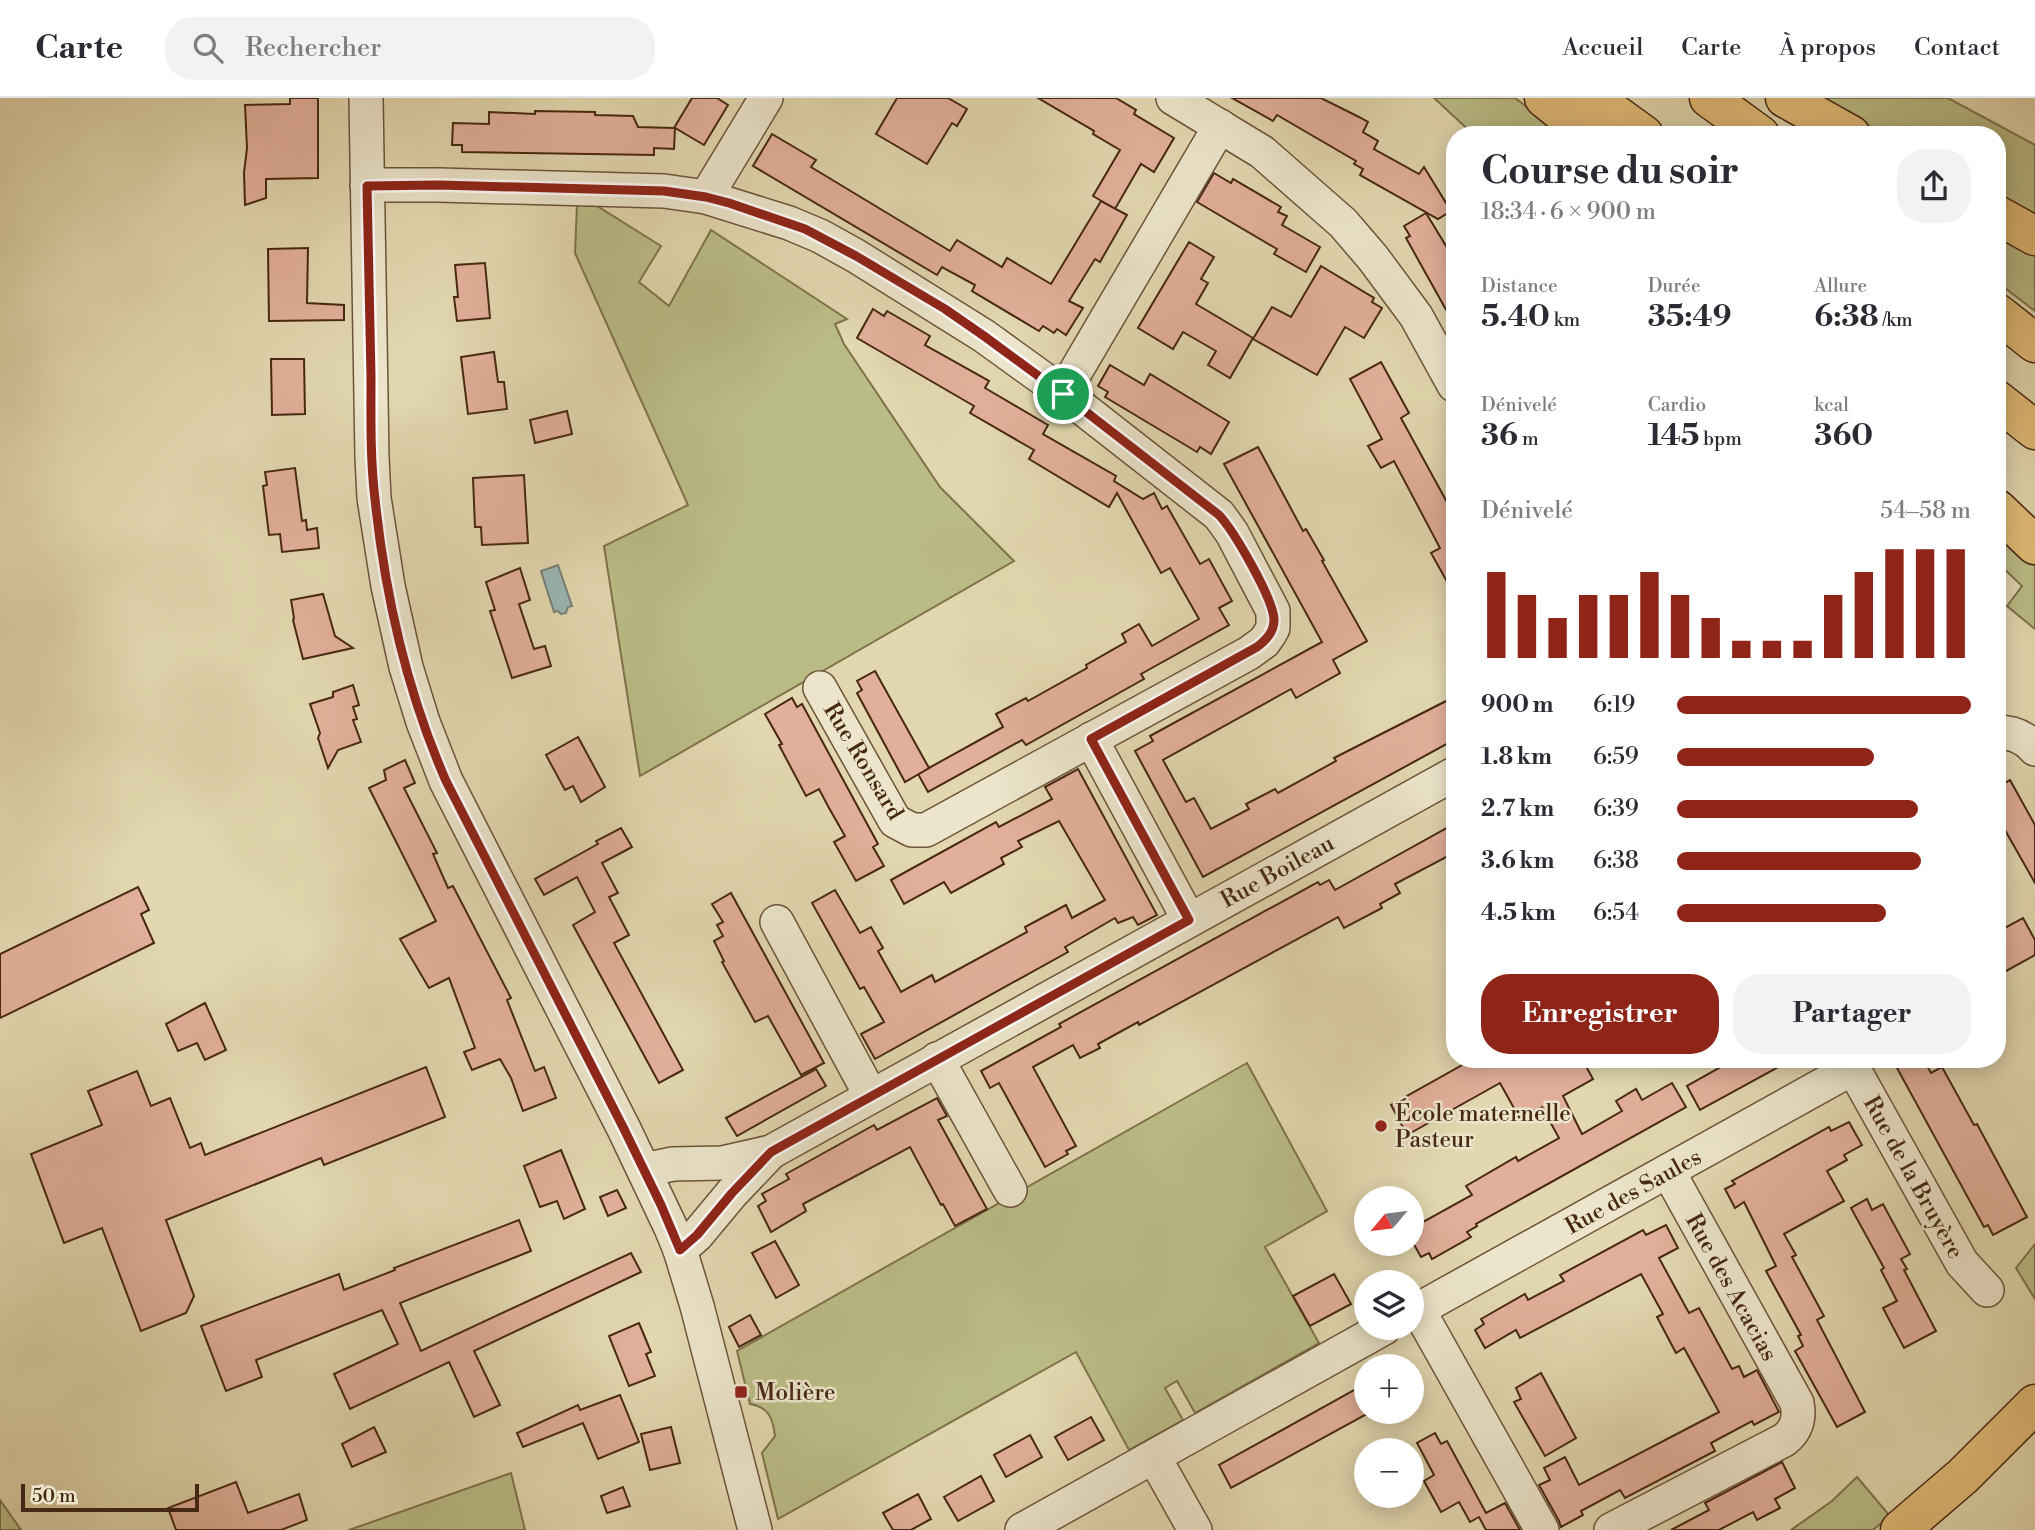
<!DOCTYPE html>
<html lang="fr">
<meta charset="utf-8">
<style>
:root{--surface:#fff;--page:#f2f2f3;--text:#2b2b33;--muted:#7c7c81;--line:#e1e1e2;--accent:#8f2418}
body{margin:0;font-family:"Libre Bodoni",serif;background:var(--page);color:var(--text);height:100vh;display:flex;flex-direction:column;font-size:26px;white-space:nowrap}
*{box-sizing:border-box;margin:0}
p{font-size:23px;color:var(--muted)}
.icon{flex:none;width:38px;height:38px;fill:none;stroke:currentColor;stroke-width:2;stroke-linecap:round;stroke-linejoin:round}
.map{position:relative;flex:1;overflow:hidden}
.drawer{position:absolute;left:1446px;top:28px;width:560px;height:942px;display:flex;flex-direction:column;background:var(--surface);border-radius:28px;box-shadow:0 4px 18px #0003}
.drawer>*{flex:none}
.needle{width:46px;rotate:241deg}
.fabs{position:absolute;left:1354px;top:1088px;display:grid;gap:14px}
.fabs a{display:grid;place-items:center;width:70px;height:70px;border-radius:50%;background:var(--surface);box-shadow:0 4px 18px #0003;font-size:35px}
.scale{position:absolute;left:21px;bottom:18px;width:178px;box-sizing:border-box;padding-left:7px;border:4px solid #472812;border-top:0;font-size:19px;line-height:24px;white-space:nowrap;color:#472812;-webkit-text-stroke:5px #ece5cb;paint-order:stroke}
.pin{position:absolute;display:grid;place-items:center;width:60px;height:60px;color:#fff;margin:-30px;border:4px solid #fff;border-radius:50%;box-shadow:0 2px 7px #0007}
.round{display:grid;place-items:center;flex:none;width:74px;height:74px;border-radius:28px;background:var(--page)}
.headline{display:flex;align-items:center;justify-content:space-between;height:119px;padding:0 35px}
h1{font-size:38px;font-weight:700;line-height:52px}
.figures{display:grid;grid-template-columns:repeat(3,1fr);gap:10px;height:119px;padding:7px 35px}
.figures div{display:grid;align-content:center}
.figures b{font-size:30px;font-weight:700}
.figures small{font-size:19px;font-weight:400}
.figures p{font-size:19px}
.chart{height:196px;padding:14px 35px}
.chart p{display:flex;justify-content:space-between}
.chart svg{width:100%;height:126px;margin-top:7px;stroke:var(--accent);stroke-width:6}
.cta{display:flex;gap:14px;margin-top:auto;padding:14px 35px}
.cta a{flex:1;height:80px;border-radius:28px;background:var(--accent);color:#fff;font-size:28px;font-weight:700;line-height:80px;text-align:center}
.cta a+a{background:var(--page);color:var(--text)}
ul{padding:0 35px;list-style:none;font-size:23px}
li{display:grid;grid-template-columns:112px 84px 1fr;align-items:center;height:52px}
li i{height:18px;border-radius:9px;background:var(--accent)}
header{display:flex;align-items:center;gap:42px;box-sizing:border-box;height:98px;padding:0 35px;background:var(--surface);border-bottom:2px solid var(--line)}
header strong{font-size:33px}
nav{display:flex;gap:38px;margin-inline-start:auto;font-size:24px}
.search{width:490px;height:63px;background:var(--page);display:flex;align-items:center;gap:18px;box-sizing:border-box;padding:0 24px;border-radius:28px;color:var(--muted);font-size:26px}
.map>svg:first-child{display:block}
.green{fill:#babc86;stroke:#80724c;stroke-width:2}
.water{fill:#99b7b6;stroke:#787e74;stroke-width:2}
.building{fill:#e2af9a;stroke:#472812;stroke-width:2}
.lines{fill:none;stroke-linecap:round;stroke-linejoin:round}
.minor-casing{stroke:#6e5439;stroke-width:36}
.major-casing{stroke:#472812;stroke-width:41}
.highway-casing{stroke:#472812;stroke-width:41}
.minor{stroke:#ece5cb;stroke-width:33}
.major{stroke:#e1bc78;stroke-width:38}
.highway{stroke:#e1bc78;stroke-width:38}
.route-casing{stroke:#fff;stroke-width:14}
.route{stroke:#8f2418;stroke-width:9}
.poi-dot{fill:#8f2418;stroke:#ece5cb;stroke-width:2.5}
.labels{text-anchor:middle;stroke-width:5;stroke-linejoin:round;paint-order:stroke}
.street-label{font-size:23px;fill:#472812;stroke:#ece5cb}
.poi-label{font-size:23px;fill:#472812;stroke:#ece5cb;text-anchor:start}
</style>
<header>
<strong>Carte</strong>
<div class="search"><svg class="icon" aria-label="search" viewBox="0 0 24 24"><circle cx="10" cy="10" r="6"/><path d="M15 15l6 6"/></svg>Rechercher</div>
<nav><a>Accueil</a><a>Carte</a><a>À propos</a><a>Contact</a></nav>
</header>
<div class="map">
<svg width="2035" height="1432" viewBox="0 0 2035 1432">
<rect width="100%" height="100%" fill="#e2d7af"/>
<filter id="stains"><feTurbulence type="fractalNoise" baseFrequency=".00286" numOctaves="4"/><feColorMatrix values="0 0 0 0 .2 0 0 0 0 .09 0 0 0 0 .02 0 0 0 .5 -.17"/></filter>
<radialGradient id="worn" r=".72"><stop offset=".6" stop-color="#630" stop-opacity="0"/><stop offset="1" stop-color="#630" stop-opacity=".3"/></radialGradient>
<!-- green -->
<g class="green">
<polygon points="1434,0 1515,0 1565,37 1474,37"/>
<polygon points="1817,0 1948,0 2035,47 2035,213 1997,184 1997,37 1885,37"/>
<polygon points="577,106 597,108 661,148 639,184 669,208 711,132 847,221 835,226 844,246 940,389 1014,463 640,678 604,448 688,407 575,155"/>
<polygon points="1997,433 2035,437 2035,531 2007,508 2022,488 1997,464"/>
<path d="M1247,965L1327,1113L1265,1149L1319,1245L1195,1315L1177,1283L1165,1290L1183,1322L1129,1352L1076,1254L778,1421L762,1355L775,1338C773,1321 769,1309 750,1306L737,1253Z"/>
<polygon points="2035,1146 2035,1201 2016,1170"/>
<polygon points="511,1375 525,1432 348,1432 349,1432"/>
<polygon points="1857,1379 1890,1418 1873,1432 1791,1432 1832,1403"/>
<polygon points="0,1402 21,1432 0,1432"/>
</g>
<!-- water -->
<polygon class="water" points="558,467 572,508 568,509 566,515 561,516 558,513 554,514 541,473"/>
<!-- building -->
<g class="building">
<polygon points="290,0 318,0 318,80 266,81 266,100 245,107 244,75 247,50 245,7 290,6"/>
<polygon points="692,0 717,0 728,7 704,47 675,30 674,51 654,50 654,57 462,54 462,47 452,47 453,25 489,26 489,14 535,16 535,13 595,14 595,17 633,18 638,29 674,30"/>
<polygon points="897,0 948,0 967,11 957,28 952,25 927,66 876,36"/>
<polygon points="1038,0 1116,0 1136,12 1134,16 1174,40 1154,74 1141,66 1115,111 1093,98 1120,52 1093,36 1094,33"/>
<polygon points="1232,0 1321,0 1359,19 1368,24 1363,34 1378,43 1374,51 1419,76 1424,69 1451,113 1438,121 1360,77 1363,71 1354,66 1356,63 1277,17 1273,23"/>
<polygon points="772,36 816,62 811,69 950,153 957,142 1002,169 1007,160 1051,186 1101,103 1127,117 1100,164 1095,161 1069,203 1083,210 1066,237 1057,231 1054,235 1043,228 1039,233 972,193 975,187 942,169 937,177 753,68"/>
<polygon points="1214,75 1231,85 1233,81 1281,109 1278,114 1287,118 1282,127 1320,149 1306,174 1274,156 1277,151 1197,104"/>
<polygon points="1426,115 1454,161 1454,226 1406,140 1410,138 1404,128"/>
<polygon points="1189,144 1214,159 1201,181 1208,185 1196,206 1253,240 1230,280 1208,267 1216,253 1183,234 1173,251 1138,230"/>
<polygon points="308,150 307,205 344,207 344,222 269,223 268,151"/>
<polygon points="485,165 490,220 457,223 454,199 458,199 455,167"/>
<polygon points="1321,168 1374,200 1372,204 1382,210 1364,240 1345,229 1317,277 1253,241 1272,209 1291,219"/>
<polygon points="873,211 884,218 887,213 930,238 925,247 989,283 985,290 1048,327 1043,336 1116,378 1114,383 1143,401 1154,395 1162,411 1167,408 1200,466 1209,461 1232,503 1219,510 1229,527 1141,576 1144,581 1026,647 1022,642 928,694 918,676 1003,629 996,616 1026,600 1028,603 1087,570 1086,567 1126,544 1122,536 1139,526 1152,548 1199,521 1170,470 1161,475 1117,395 1109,409 1029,361 1034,352 970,315 974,308 857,240"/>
<polygon points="494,254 498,284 504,284 507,311 468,316 461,259"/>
<polygon points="271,261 304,261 305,316 272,317"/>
<polygon points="1381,264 1409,315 1401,320 1454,417 1454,496 1431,455 1440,450 1394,363 1381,370 1368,348 1382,341 1350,281"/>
<polygon points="1110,267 1144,287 1150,276 1229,324 1211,356 1200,349 1197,354 1105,299 1108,294 1098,288"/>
<polygon points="567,313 572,336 535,345 530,322"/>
<polygon points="1258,349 1303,433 1306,431 1324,462 1322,463 1367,543 1333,562 1340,575 1296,600 1291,591 1163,662 1186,704 1194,700 1211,731 1249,711 1246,706 1275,691 1278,695 1336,663 1334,660 1454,599 1454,642 1203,779 1135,653 1153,643 1150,638 1322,544 1224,366"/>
<polygon points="295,370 302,423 306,422 307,432 317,430 319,450 282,454 280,436 269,437 263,388 267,387 265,374"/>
<polygon points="524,377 528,445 482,447 481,429 475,429 473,380"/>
<polygon points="520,470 530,502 519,506 534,551 545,548 551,568 512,580 490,513 495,512 486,484"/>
<polygon points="323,496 335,538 353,550 303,561 293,522 294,520 291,502"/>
<polygon points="875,573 929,670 905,684 857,595 862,592 857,583"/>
<polygon points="353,587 359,607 353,609 357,621 353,622 361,644 338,652 328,670 318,640 320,635 310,606 333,599 333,594"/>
<polygon points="792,600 797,609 802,606 878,746 873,749 884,768 856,783 834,744 845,738 829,710 819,691 806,698 779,647 782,646 765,616"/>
<polygon points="578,639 605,689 581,704 573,688 565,692 546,657"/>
<polygon points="405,662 415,685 404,690 437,755 433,756 448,790 453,788 511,900 507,902 535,973 544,969 556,1000 523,1013 511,980 500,961 472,972 464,954 475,950 449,880 429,890 400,841 436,823 369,690 386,682 384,672"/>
<polygon points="1078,671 1157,817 1138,827 1133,819 1118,825 1115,820 1065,849 1068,854 875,961 861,936 884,924 864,889 860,891 812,805 835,792 860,835 871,829 883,850 878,853 901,894 932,877 935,884 1027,834 1025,829 1066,807 1072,820 1105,802 1059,723 1018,743 1022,749 1001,760 1004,766 951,795 944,784 904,806 891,782 996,724 999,729 1052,701 1045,689"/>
<polygon points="2010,682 2035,727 2035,785 1997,718 1997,689"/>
<polygon points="1454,726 1454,755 1395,786 1400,795 1380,806 1382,810 1344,830 1338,819 1139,927 1138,924 1098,946 1100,950 1080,960 1073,947 1033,969 1076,1048 1066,1053 1068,1056 1045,1069 999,985 990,990 981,973 1061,929 1059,926 1318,784 1320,787 1329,782 1335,792"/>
<polygon points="621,730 632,749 602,765 618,795 609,799 629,837 614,845 683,972 659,985 573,827 595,814 577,779 544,797 535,781 598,746 596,743"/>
<polygon points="138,789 149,812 141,816 154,845 0,920 0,856"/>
<polygon points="731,795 824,965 801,977 768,918 755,924 722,864 724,863 714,843 723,838 717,827 723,824 712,806"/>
<polygon points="2023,820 2035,842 2035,857 1997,878 1997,834"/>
<polygon points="205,905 226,952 205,962 197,945 178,953 166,926"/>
<polygon points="1473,961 1582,961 1593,981 1563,998 1582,1036 1622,1013 1616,1003 1636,991 1642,1002 1672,985 1686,1009 1476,1126 1477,1128 1467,1134 1471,1139 1432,1161 1429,1155 1421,1159 1412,1143 1412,1130 1472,1097 1466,1088 1516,1059 1518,1063 1559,1040 1542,1009 1520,1021 1500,985 1407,1037 1391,1007"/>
<polygon points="1735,961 1793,961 1700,1012 1687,988"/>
<polygon points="1899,961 1923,961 1931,975 1942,969 1974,1027 1977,1026 2027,1119 1993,1137 1988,1127 1984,1129 1897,970 1903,967"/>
<polygon points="426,969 445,1019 324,1067 321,1060 166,1122 194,1198 186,1215 141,1233 102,1130 64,1145 31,1056 102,1027 88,993 137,973 151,1008 170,1000 190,1050 201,1045 205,1057"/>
<polygon points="816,971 826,988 737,1038 726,1020"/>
<polygon points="937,1000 947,1018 938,1022 987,1111 955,1128 943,1106 941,1107 910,1049 803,1106 806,1113 771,1134 758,1108 766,1103 762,1096 789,1081 786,1076 874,1027 877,1032"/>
<polygon points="1849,1024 1862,1047 1844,1057 1847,1062 1827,1073 1844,1103 1784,1136 1796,1157 1792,1159 1824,1218 1817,1222 1865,1314 1837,1329 1795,1253 1803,1248 1798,1238 1801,1237 1766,1173 1776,1168 1744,1104 1735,1110 1725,1091 1735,1086 1732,1083 1829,1029 1831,1033"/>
<polygon points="561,1052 585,1111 564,1121 557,1103 540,1109 524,1068"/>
<polygon points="617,1092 626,1110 608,1118 600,1099"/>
<polygon points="1867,1101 1872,1112 1883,1106 1910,1156 1901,1161 1907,1171 1904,1172 1936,1233 1904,1250 1883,1210 1897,1203 1881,1172 1884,1170 1851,1110"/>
<polygon points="519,1122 531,1153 400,1205 421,1253 631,1155 641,1174 474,1253 500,1307 474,1319 449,1264 350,1311 334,1276 398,1246 382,1212 256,1262 262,1279 226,1293 201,1228 339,1176 344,1192 395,1172 394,1170"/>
<polygon points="1666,1127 1678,1150 1659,1160 1689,1215 1699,1210 1732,1271 1739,1268 1744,1279 1757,1272 1779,1314 1754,1327 1752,1323 1711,1345 1715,1353 1625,1400 1620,1392 1581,1413 1583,1417 1561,1429 1559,1423 1539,1387 1550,1382 1544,1370 1565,1359 1579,1387 1719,1314 1684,1250 1676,1255 1657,1219 1663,1216 1641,1176 1520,1240 1516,1232 1485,1250 1475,1232 1484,1226 1481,1221 1525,1196 1528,1202 1564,1183 1560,1177 1643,1132 1646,1137"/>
<polygon points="775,1143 799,1187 776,1200 752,1155"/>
<polygon points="1334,1176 1351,1206 1310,1228 1293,1198"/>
<polygon points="750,1217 761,1237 739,1249 729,1229"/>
<polygon points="639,1225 651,1254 646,1256 655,1278 629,1288 609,1238"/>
<polygon points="1541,1275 1576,1340 1545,1358 1514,1304 1521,1301 1516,1290"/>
<polygon points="1367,1285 1367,1316 1231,1390 1219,1367"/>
<polygon points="620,1297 639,1344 598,1361 583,1325 523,1349 517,1335 578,1307 580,1312"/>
<polygon points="1091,1319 1104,1342 1068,1362 1055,1339"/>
<polygon points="374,1329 386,1354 352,1369 342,1346"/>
<polygon points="671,1329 680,1365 650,1372 641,1336"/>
<polygon points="1435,1335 1441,1346 1447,1343 1486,1415 1505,1405 1520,1432 1486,1432 1479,1419 1470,1424 1459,1404 1441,1414 1424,1383 1434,1377 1417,1345"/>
<polygon points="1030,1337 1042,1359 1006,1379 994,1357"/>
<polygon points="1782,1364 1795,1390 1775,1401 1780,1410 1757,1422 1753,1414 1719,1432 1671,1432 1709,1412 1705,1405"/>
<polygon points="981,1378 994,1403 958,1423 944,1399"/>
<polygon points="236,1384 248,1415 299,1396 307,1422 281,1432 176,1432 168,1410"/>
<polygon points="623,1389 630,1408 607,1415 601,1398"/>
<polygon points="918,1396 931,1421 911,1432 893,1432 883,1415"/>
</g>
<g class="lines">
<defs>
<g id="minor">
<polyline points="366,0 372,359 374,400 388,488 406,569 423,624 446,683 624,1031 671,1130 680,1152 697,1208 755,1432"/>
<polyline points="1173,0 1262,54 1343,125 1373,160 1416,218 1454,287"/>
<polyline points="367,87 439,87 664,93 706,99 789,125 820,138 856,158 984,238 1063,295 1219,417 1232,435 1273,513 1273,530 1269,537 1264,544 1249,555 926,732 912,732 895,723 820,590"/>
<polyline points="706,99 766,0"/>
<polyline points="1063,295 1220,28"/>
<path d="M1997,634C2013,634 2025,639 2035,651"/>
<polyline points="1091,641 1189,822"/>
<polyline points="777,824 871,998"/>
<polyline points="937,961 1010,1092"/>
<polyline points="1848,961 1962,1165 1987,1192"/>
<polyline points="644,1072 673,1066 722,1065 771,1054 1454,676"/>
<polyline points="680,1152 697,1137 732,1095 771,1054"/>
<polyline points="1418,1211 1542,1432"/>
<polyline points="1412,1215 1853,970"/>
<polyline points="1154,1359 1195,1432"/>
<polyline points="1022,1432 1384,1230"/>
<path d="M1611,1432L1784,1342C1797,1332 1800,1321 1797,1305L1668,1073"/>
</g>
<polyline id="major" points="1900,1432 1963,1378 2035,1306"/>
<g id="highway">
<polyline points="1544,0 1590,37"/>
<polyline points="1593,0 1644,37"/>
<polyline points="1709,0 1760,37"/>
<polyline points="1785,0 1851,37"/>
<polyline points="1997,117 2035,138"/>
<polyline points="1997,215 2035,245"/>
<polyline points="1997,302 2035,332"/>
<polyline points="1997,411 2035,447"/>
</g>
</defs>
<!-- minor casing -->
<use href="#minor" class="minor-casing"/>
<!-- major casing -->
<use href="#major" class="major-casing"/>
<!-- highway casing -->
<use href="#highway" class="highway-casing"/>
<!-- minor -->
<use href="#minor" class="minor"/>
<!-- major -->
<use href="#major" class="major"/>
<!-- highway -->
<use href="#highway" class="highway"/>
</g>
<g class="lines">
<defs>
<path id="route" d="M439,87L664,93L706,99L729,105L805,131L856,158L945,211L984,238L1063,296L1219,417C1234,433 1274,502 1274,522C1274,534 1266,542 1257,549L1091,641L1189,822L771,1054L732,1095L697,1137L680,1152L661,1107L624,1031L446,683C407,594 385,497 375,401C370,360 371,319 371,279C370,215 368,151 367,88Z"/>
</defs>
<!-- route casing -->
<use href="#route" class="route-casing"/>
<!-- route -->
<use href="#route" class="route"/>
</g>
<!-- markers -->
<g class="poi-dot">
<circle cx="1381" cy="1028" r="7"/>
<rect x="734" y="1287" width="14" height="14" rx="3.5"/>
</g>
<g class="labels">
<!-- street labels -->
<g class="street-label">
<text transform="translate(864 663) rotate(59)" y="8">Rue Ronsard</text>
<text transform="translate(1277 773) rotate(-29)" y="8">Rue Boileau</text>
<text transform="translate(1914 1079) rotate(61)" y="8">Rue de la Bruyère</text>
<text transform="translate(1633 1093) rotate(-29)" y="8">Rue des Saules</text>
<text transform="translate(1732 1189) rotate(61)" y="8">Rue des Acacias</text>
</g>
<!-- poi labels -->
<g class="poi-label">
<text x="1395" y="1023">École maternelle<tspan x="1395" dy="26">Pasteur</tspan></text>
<text x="755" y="1302">Molière</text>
</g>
</g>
<rect width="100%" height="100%" filter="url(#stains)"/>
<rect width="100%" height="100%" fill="url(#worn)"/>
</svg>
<div class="fabs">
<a><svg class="needle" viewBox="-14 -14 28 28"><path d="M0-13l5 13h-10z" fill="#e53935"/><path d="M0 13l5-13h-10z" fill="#7c7c81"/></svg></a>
<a><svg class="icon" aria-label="layers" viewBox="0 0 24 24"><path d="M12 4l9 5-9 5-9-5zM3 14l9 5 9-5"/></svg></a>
<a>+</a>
<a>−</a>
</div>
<div class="scale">50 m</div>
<div class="pin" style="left:1063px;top:296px;background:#1e9e55"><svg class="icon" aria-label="arrive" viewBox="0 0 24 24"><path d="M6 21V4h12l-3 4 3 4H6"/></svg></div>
<section class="drawer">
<div class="headline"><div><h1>Course du soir</h1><p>18:34 · 6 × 900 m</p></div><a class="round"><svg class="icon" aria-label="share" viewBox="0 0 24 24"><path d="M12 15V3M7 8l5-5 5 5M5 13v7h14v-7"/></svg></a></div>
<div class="figures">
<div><p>Distance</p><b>5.40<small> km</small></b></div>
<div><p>Durée</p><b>35:49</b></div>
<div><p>Allure</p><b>6:38<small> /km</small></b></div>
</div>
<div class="figures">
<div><p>Dénivelé</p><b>36<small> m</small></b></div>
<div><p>Cardio</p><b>145<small> bpm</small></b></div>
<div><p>kcal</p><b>360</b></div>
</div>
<div class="chart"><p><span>Dénivelé</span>54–58 m</p>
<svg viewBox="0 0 160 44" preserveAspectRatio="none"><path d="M5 44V14M15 44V22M25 44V30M35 44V22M45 44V22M55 44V14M65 44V22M75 44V30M85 44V38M95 44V38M105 44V38M115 44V22M125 44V14M135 44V6M145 44V6M155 44V6"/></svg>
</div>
<ul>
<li><b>900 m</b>6:19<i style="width:100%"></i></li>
<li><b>1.8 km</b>6:59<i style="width:67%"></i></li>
<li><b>2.7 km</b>6:39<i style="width:82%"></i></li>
<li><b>3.6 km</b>6:38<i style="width:83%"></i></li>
<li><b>4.5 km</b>6:54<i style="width:71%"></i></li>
</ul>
<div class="cta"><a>Enregistrer</a><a>Partager</a></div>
</section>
</div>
